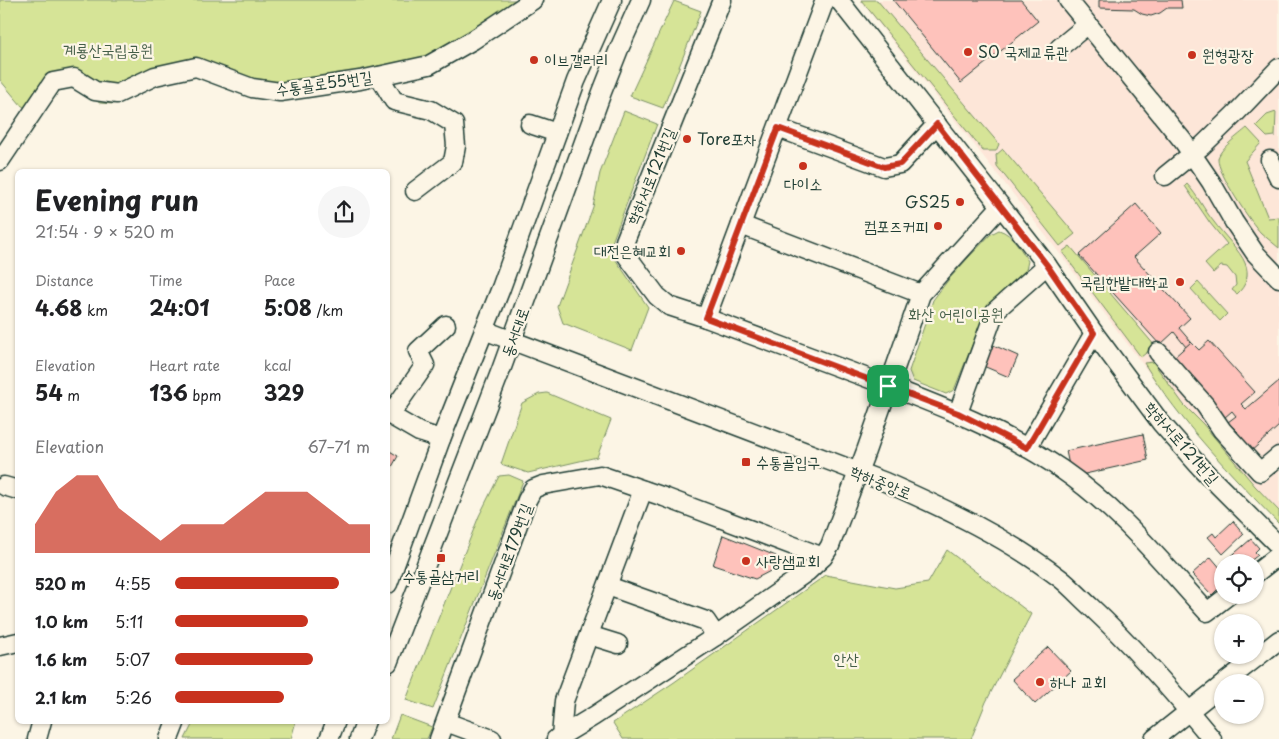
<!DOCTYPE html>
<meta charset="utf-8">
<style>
:root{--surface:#fff;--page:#f6f6f6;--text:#202124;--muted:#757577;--accent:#c8321e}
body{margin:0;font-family:"Playpen Sans","Poor Story",sans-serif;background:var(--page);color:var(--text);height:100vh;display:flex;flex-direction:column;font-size:19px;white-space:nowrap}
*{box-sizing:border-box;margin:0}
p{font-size:16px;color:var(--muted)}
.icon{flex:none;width:28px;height:28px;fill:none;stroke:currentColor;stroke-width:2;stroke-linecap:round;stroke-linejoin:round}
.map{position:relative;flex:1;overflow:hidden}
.panel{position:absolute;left:15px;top:169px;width:375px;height:555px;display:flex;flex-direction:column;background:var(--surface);border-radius:8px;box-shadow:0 1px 4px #0004}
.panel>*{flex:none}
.fabs{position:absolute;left:1214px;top:554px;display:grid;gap:10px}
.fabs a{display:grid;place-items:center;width:50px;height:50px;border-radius:50%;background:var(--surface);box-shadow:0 1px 4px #0004;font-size:25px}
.pin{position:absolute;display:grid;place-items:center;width:42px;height:42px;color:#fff;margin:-21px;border-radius:10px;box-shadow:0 2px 8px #0006}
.round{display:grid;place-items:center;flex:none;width:52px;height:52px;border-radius:26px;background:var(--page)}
.headline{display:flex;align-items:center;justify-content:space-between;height:85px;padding:0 20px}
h1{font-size:28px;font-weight:700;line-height:38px}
.figures{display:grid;grid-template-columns:repeat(3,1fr);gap:8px;height:85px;padding:5px 20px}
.figures div{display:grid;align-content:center}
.figures b{font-size:21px;font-weight:700}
.figures small{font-size:14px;font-weight:400}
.figures p{font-size:14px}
.chart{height:140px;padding:10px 20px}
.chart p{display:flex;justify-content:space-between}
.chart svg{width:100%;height:90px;margin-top:5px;fill:var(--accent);opacity:.7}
ul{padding:0 20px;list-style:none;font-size:16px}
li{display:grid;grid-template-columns:80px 60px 1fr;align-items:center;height:38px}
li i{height:12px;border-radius:6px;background:var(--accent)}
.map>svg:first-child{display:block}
.built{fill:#fde6d8}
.green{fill:#d6e497;stroke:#7a9066}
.building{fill:#fec2bb;stroke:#1f3d34}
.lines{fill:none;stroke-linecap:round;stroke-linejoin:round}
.minor-casing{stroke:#1f3d34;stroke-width:21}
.minor{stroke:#fcf5e5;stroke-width:18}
.route-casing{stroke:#fff;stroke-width:10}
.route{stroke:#c8321e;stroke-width:6}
.poi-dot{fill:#c8321e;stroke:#fcf5e5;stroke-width:2}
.labels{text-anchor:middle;stroke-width:4.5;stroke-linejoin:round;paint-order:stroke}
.park-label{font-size:16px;fill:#445e48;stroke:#fcf5e5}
.poi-label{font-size:16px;fill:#1f3d34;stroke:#fcf5e5;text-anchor:start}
.street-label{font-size:16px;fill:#1f3d34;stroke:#fcf5e5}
</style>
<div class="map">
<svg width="1279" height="739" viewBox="0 0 1279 739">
<rect width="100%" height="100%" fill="#fcf5e5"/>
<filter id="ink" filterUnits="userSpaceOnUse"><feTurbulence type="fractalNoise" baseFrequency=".02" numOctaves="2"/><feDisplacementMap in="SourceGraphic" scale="10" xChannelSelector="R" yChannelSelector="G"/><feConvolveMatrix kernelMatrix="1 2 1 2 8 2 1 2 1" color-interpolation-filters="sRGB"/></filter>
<g filter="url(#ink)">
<!-- built -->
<polygon class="built" points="860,0 1279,0 1279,518 1164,393 1057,250"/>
<!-- green -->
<g class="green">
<polygon points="0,0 516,0 456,43 427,60 280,87 224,72 190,77 177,77 144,87 113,104 100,103 73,88 63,88 51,92 34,114 21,105 0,80"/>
<polygon points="861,0 877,0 999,144 996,151 983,151"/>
<polygon points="674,1 701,11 663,108 630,96"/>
<polygon points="624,111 657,124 609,250 648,307 632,350 563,323 557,306 593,207 600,173"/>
<polygon points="1276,112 1275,136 1267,137 1256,126 1267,115"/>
<path d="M1247,128L1261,143L1245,161L1268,218L1279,217V248C1273,243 1267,238 1261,233C1251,223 1217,172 1218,159C1219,149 1239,135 1247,128Z"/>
<polygon points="1003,149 1075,234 1060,246 997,166 996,155"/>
<path d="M1187,184C1198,196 1204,210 1214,222C1222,233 1241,252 1245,263C1250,275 1246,286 1237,294L1232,290L1236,285L1235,277L1227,267L1221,266L1213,273L1205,264L1227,244L1210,223L1185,186Z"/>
<path d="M999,230C1013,234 1021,250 1028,261L1026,270L988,306L954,390L946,394L913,381L909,371L933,300L949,279L968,258L991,234Z"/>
<polygon points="1070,246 1155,346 1141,357 1062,252"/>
<polygon points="1198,282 1227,314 1220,321 1191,289"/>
<path d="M1153,362L1184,405L1203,424L1255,486L1279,511V524C1230,473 1181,423 1144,363Z"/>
<polygon points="547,393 611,420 597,457 528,473 501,464 522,403 539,394"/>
<polygon points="509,475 523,481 433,709 406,700 479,516 499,476"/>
<polygon points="947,550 1031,614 986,702 971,739 623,739 613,723 673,683 826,575 895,588 928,583"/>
<polygon points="400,715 432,727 427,739 391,739"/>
<polygon points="194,721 296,721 291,739 185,739"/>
</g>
<!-- building -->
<g class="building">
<polygon points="893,0 1021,0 1038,21 961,83"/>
<polygon points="1099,0 1181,0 1182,8 1167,8 1160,13 1151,16 1142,14 1134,9 1099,8"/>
<polygon points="1136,204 1161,233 1134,257 1190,318 1179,328 1191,342 1186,347 1174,332 1160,345 1079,255"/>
<polygon points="1209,341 1255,392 1241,404 1246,409 1279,381 1279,426 1249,453 1234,436 1238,432 1228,422 1236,416 1232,411 1224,418 1172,359 1191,342 1199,350"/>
<polygon points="991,344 1018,356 1009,377 981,365"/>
<polygon points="1143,434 1148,460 1076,476 1070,470 1066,451"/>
<polygon points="388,450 398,456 388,474"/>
<polygon points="1233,521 1244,534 1223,554 1208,537 1213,533 1216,537"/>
<polygon points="723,535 776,556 778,567 755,579 713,565"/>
<polygon points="1251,539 1259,548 1255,552 1258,555 1249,562 1231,562 1228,559"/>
<polygon points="1211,557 1222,570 1222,585 1212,595 1192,574"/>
<polygon points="1048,647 1071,671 1035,704 1012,679"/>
</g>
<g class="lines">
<defs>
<g id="minor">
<path d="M722,0L625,241L627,256L657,296L669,306L706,318C761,338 815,359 870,379C935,404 1003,429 1061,469C1119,509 1161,561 1207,612L1229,595"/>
<polyline points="839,0 1047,265 1094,333 1161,423 1201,468 1279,546"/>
<polyline points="1068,0 1183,141 1211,182 1234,222 1255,253 1279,278"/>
<polyline points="1059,48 1087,25"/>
<polyline points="379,76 394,101 431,110 454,124 456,146 453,162 415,191"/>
<polyline points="530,124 557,133"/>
<polyline points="778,128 884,167 900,164 937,124"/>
<polyline points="1270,160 1279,178"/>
<polyline points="0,161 53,82 74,78 95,91 117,94 155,76 196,67 252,88 280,92 360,80 429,65 473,40 533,0"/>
<polyline points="1165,176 1202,146 1237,112 1279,68"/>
<polyline points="741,225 921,294"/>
<polyline points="706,318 825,0"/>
<path d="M484,330L885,482C946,509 1008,538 1061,579C1071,587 1081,598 1091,607C1135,648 1174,693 1212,739"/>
<polyline points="1158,352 1205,405 1222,430 1260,472 1279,456"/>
<polyline points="958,413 995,311 1047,265"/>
<polyline points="388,414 419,432 441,439"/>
<polyline points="390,415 425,365 418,351 446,325"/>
<polyline points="1027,448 1094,333"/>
<polyline points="4,486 18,490"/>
<polyline points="1255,574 1279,555"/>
<polyline points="388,584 441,439 501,288 576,81 612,0"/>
<polyline points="608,586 706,621 716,636"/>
<polyline points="589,635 618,644"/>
<polyline points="0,646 18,642"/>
<polyline points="388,663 501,370 602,92 619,49 641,0"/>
<polyline points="1225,682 1279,640"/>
<polyline points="446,722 492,739"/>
<polyline points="561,737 564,701 643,490"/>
<polyline points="37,739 42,721"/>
<polyline points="169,739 176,721"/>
<polyline points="329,739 336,721"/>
<polyline points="359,739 366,721"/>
<polyline points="439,739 527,500 533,489 543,485 600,475 664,497 823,557"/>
<polyline points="556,739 594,716 716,636 807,572 823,557 830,546 866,451 921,294 1001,206"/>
<polyline points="1154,739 1222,685"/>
</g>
</defs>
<!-- minor casing -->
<use href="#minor" class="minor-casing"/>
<!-- minor -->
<use href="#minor" class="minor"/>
</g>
</g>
<g class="lines" filter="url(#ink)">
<defs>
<polygon id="route" points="937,124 1047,265 1094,333 1027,448 958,413 706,318 778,128 884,167 900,164"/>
</defs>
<!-- route casing -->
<use href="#route" class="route-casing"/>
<!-- route -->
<use href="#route" class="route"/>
</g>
<!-- markers -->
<g class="poi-dot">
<circle cx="968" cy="52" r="5"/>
<circle cx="1192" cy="55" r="5"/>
<circle cx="534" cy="60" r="5"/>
<circle cx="687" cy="139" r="5"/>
<circle cx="803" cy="166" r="5"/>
<circle cx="960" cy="202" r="5"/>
<circle cx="938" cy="226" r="5"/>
<circle cx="681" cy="251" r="5"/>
<circle cx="1180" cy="282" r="5"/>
<rect x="741" y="457" width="10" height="10" rx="2.5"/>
<rect x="436" y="553" width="10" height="10" rx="2.5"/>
<circle cx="746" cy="561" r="5"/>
<circle cx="1040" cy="682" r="5"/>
</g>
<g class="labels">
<!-- park labels -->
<g class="park-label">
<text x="108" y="56">계룡산국립공원</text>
<text x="956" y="320">화산 어린이공원</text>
<text x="846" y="665">안산</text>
</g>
<!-- poi labels -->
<g class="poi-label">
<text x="978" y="58">S0 국제교류관</text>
<text x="1202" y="61">원형광장</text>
<text x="544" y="66">이브갤러리</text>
<text x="697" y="145">Tore포차</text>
<text x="803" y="190" text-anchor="middle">다이소</text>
<text x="950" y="208" text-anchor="end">GS25</text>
<text x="928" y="232" text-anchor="end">컴포즈커피</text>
<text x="671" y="257" text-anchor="end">대전은혜교회</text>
<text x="1170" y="288" text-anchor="end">국립한밭대학교</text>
<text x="756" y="468">수통골입구</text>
<text x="756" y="567">사랑샘교회</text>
<text x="441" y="582" text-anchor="middle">수통골삼거리</text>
<text x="1050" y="688">하나 교회</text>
</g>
<!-- street labels -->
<g class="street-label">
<text transform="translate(324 83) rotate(-8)" y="6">수통골로55번길</text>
<text transform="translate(651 176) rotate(-68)" y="6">학하서로121번길</text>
<text transform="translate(515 332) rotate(-70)" y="6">동서대로</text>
<text transform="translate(1182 443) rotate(49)" y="6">학하서로121번길</text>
<text transform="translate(881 482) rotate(22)" y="6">학하중앙로</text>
<text transform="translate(509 552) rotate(-70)" y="6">동서대로179번길</text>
</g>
</g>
</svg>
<div class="fabs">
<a><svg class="icon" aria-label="locate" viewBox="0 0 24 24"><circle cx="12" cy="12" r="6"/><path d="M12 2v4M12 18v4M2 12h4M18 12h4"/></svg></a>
<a>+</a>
<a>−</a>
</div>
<div class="pin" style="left:888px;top:386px;background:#1e9e55"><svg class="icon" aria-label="arrive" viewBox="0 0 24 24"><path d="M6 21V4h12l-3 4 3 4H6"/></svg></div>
<section class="panel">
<div class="headline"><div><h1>Evening run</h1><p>21:54 · 9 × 520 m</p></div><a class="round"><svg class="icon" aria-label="share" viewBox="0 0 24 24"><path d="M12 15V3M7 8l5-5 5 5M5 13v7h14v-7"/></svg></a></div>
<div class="figures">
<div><p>Distance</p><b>4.68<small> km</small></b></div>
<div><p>Time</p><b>24:01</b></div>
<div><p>Pace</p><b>5:08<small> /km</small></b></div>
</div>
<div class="figures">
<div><p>Elevation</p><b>54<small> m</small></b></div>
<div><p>Heart rate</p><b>136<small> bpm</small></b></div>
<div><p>kcal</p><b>329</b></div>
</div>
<div class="chart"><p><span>Elevation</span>67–71 m</p>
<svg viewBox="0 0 160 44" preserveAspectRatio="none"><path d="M0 44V30L10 14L20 6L30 6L40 22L50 30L60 38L70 30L80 30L90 30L100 22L110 14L120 14L130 14L140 22L150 30L160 30V44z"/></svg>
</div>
<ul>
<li><b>520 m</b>4:55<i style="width:84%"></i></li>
<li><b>1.0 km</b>5:11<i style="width:68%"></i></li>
<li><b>1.6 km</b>5:07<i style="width:71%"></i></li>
<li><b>2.1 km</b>5:26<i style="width:56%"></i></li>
</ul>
</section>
</div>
